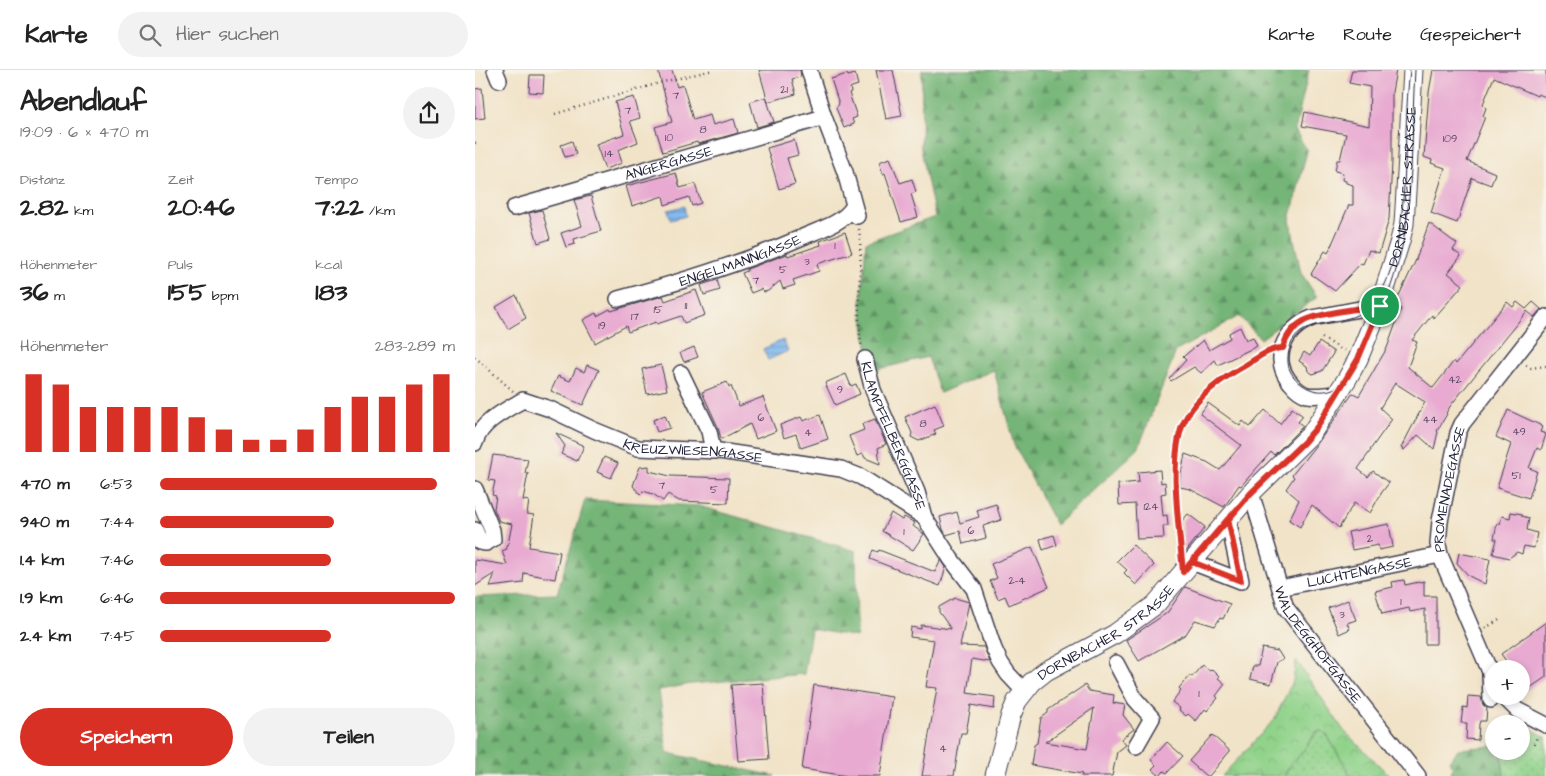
<!DOCTYPE html>
<html lang="de">
<meta charset="utf-8">
<style>
:root{--surface:#fff;--page:#f2f2f2;--text:#222;--muted:#767676;--line:#e0e0e0;--accent:#d93025}
body{margin:0;font-family:"Architects Daughter",sans-serif;background:var(--page);color:var(--text);height:100vh;display:flex;flex-direction:column;font-size:19px;white-space:nowrap}
*{box-sizing:border-box;margin:0}
p{font-size:16px;color:var(--muted)}
.icon{flex:none;width:28px;height:28px;fill:none;stroke:currentColor;stroke-width:2;stroke-linecap:round;stroke-linejoin:round}
.map{position:relative;flex:1;overflow:hidden}
.side{display:flex;flex-direction:column;background:var(--surface);width:475px}
.side>*{flex:none}
.controls{position:absolute;left:1010px;top:590px;display:grid;gap:10px}
.controls a{display:grid;place-items:center;width:45px;height:45px;border-radius:50%;background:var(--surface);box-shadow:0 2px 8px #0003;font-size:25px}
.pin{position:absolute;display:grid;place-items:center;width:42px;height:42px;color:#fff;margin:-21px;border:2px solid #fff;border-radius:50%;box-shadow:0 1px 5px #0007}
.round{display:grid;place-items:center;flex:none;width:52px;height:52px;border-radius:26px;background:var(--page)}
.overview{display:flex;align-items:center;justify-content:space-between;height:85px;padding:0 20px}
h1{font-size:28px;font-weight:700;line-height:38px}
.metrics{display:grid;grid-template-columns:repeat(3,1fr);gap:8px;height:85px;padding:5px 20px}
.metrics div{display:grid;align-content:center}
.metrics b{font-size:25px;font-weight:700}
.metrics small{font-size:14px;font-weight:400}
.metrics p{font-size:14px}
.chart{height:140px;padding:10px 20px}
.chart p{display:flex;justify-content:space-between}
.chart svg{width:100%;height:90px;margin-top:5px;stroke:var(--accent);stroke-width:6}
.action{display:flex;gap:10px;margin-top:auto;padding:10px 20px}
.action a{flex:1;height:58px;border-radius:30px;background:var(--accent);color:#fff;font-size:20px;font-weight:700;line-height:58px;text-align:center}
.action a+a{background:var(--page);color:var(--text)}
ul{padding:0 20px;list-style:none;font-size:16px}
li{display:grid;grid-template-columns:80px 60px 1fr;align-items:center;height:38px}
li i{height:12px;border-radius:6px;background:var(--accent)}
header{display:flex;align-items:center;gap:30px;box-sizing:border-box;height:70px;padding:0 25px;background:var(--surface);border-bottom:1px solid var(--line)}
header strong{font-size:24px}
nav{display:flex;gap:28px;margin-inline-start:auto;font-size:18px}
.search{width:350px;height:45px;background:var(--page);display:flex;align-items:center;gap:12px;box-sizing:border-box;padding:0 18px;border-radius:28px;color:var(--muted);font-size:19px}
main{display:flex;flex:1;min-height:0}
.map>svg:first-child{display:block}
.grass{fill:url(#grass-dots);stroke:#5a7a63}
.forest{fill:url(#forest-firs);stroke:#4b6c59}
.park{fill:url(#park-crowns);stroke:#5a7a63}
.water{fill:url(#water-rules);stroke:#506d95}
.building{fill:#e8aad1;fill-rule:evenodd}
.lines{fill:none;stroke-linecap:round;stroke-linejoin:round}
.minor-casing{stroke:#413f50;stroke-width:18}
.major-casing{stroke:#413f50;stroke-width:21}
.path{stroke:#413f50;stroke-width:2.5;stroke-dasharray:1 4;stroke-linecap:butt}
.minor{stroke:#fff;stroke-width:15}
.major{stroke:#fff;stroke-width:19}
.tram{stroke:#22223b;stroke-width:1}
.route-casing{stroke:#fff;stroke-width:10}
.route{stroke:#d93025;stroke-width:6}
.labels{text-anchor:middle;stroke-width:4;stroke-linejoin:round;paint-order:stroke}
.number-label{font-size:11px;fill:#544460}
.street-label{font-size:14px;fill:#22223b;stroke:#f7f3e8}
</style>
<header>
<strong>Karte</strong>
<div class="search"><svg class="icon" aria-label="search" viewBox="0 0 24 24"><circle cx="10" cy="10" r="6"/><path d="M15 15l6 6"/></svg>Hier suchen</div>
<nav><a>Karte</a><a>Route</a><a>Gespeichert</a></nav>
</header>
<main>
<section class="side">
<div class="overview"><div><h1>Abendlauf</h1><p>19:09 · 6 × 470 m</p></div><a class="round"><svg class="icon" aria-label="share" viewBox="0 0 24 24"><path d="M12 15V3M7 8l5-5 5 5M5 13v7h14v-7"/></svg></a></div>
<div class="metrics">
<div><p>Distanz</p><b>2.82<small> km</small></b></div>
<div><p>Zeit</p><b>20:46</b></div>
<div><p>Tempo</p><b>7:22<small> /km</small></b></div>
</div>
<div class="metrics">
<div><p>Höhenmeter</p><b>36<small> m</small></b></div>
<div><p>Puls</p><b>155<small> bpm</small></b></div>
<div><p>kcal</p><b>183</b></div>
</div>
<div class="chart"><p><span>Höhenmeter</span>283–289 m</p>
<svg viewBox="0 0 160 44" preserveAspectRatio="none"><path d="M5 44V6M15 44V11M25 44V22M35 44V22M45 44V22M55 44V22M65 44V27M75 44V33M85 44V38M95 44V38M105 44V33M115 44V22M125 44V17M135 44V17M145 44V11M155 44V6"/></svg>
</div>
<ul>
<li><b>470 m</b>6:53<i style="width:94%"></i></li>
<li><b>940 m</b>7:44<i style="width:59%"></i></li>
<li><b>1.4 km</b>7:46<i style="width:58%"></i></li>
<li><b>1.9 km</b>6:46<i style="width:100%"></i></li>
<li><b>2.4 km</b>7:45<i style="width:58%"></i></li>
</ul>
<div class="action"><a>Speichern</a><a>Teilen</a></div>
</section>
<div class="map">
<svg width="1071" height="706" viewBox="0 0 1071 706">
<defs>
<pattern id="grass-dots" width="8" height="8" patternUnits="userSpaceOnUse" patternTransform="scale(1.25)"><rect width="8" height="8" fill="#91d38b"/><path d="M2 2h.1M6 6h.1" fill="none" stroke="#7db579" stroke-width="1.8" stroke-linecap="round"/></pattern>
<pattern id="forest-firs" width="22" height="20" patternUnits="userSpaceOnUse" patternTransform="scale(1.25)"><rect width="22" height="20" fill="#74b577"/><path d="M5 1l3.5 6h-7zM16 11l3.5 6h-7z" fill="#5f9363"/></pattern>
<pattern id="park-crowns" width="20" height="18" patternUnits="userSpaceOnUse" patternTransform="scale(1.25)"><rect width="20" height="18" fill="#91d38b"/><path d="M2 6a3 3 0 1 1 6 0M12 15a3 3 0 1 1 6 0" fill="none" stroke="#7db579"/></pattern>
<pattern id="water-rules" width="6" height="5" patternUnits="userSpaceOnUse" patternTransform="scale(1.25)"><rect width="6" height="5" fill="#7fb8ef"/><path d="M0 2.5h6" fill="none" stroke="#6895c3"/></pattern>
</defs>
<rect width="100%" height="100%" fill="#f7f3e8"/>
<filter id="ink" filterUnits="userSpaceOnUse"><feTurbulence type="fractalNoise" baseFrequency=".02" numOctaves="2"/><feDisplacementMap in="SourceGraphic" scale="10" xChannelSelector="R" yChannelSelector="G"/><feConvolveMatrix kernelMatrix="1 2 1 2 8 2 1 2 1" color-interpolation-filters="sRGB"/></filter>
<filter id="wash" filterUnits="userSpaceOnUse"><feTurbulence type="fractalNoise" baseFrequency=".0096" numOctaves="4" result="noise"/><feDisplacementMap in="SourceGraphic" scale="20" xChannelSelector="R" yChannelSelector="G"/><feGaussianBlur stdDeviation="1.12" result="paint"/><feColorMatrix in="noise" values="0 0 0 0 0 0 0 0 0 0 0 0 0 0 0 0 0 1.4 0 .05"/><feComposite in="paint" operator="in"/></filter>
<g filter="url(#wash)">
<rect width="100%" height="100%" fill="#f1e3c8"/>
<!-- grass -->
<g class="grass">
<polygon points="1046,654 1071,667 1071,706 1029,706 1026,681 1046,681"/>
<polygon points="844,661 850,662 852,665 876,706 810,706 812,700"/>
</g>
<!-- forest -->
<g class="forest">
<polygon points="447,0 834,0 820,60 832,81 815,150 826,203 842,227 786,269 764,246 701,281 663,379 581,455 539,375 519,300 465,323 453,287 396,301 386,234 391,172 460,147 446,79"/>
<polygon points="110,430 224,436 381,481 382,567 336,559 329,604 216,614 184,620 192,683 300,706 0,706 0,527 82,524"/>
<polygon points="1019,676 1019,681 1026,681 1029,706 974,706 978,698 974,691 984,679"/>
</g>
<!-- park -->
<polygon class="park" points="821,590 869,661 915,706 876,706 852,665 847,661 841,662 829,680 812,700 810,706 747,706 799,650 818,611"/>
<!-- water -->
<g class="water">
<polygon points="209,136 211,146 196,150 193,140"/>
<polygon points="308,270 313,281 293,290 288,279"/>
</g>
<g id="blocks">
<!-- building -->
<g class="building">
<polygon points="183,0 197,0 202,17 208,15 218,50 235,45 238,55 259,49 263,63 223,74 222,72 188,82 180,57 197,52"/>
<polygon points="284,0 325,0 326,7 317,9 321,24 293,32"/>
<polygon points="401,0 418,0 427,46 411,49"/>
<polygon points="877,0 921,0 917,22 917,92 914,149 904,183 894,180 888,194 886,193 860,221 836,204 850,181 853,183 874,135 878,135 878,115 871,113 871,111 867,110 868,103 860,101 862,90 865,90 871,64 827,56 830,42 894,56 895,17 874,13"/>
<polygon points="958,0 1071,0 1071,27 1063,24 1062,26 1019,7 1008,34 1011,38 1008,46 1010,47 992,91 1020,103 1016,115 997,108 982,153 956,143 970,98 956,93 957,90 949,87 954,22"/>
<polygon points="372,4 373,6 380,4 383,15 377,17 375,18 376,22 374,23 382,47 377,49 379,54 369,58 361,38 364,34 356,9"/>
<polygon points="55,5 69,5 68,23 54,22"/>
<polygon points="7,18 10,48 0,49 0,19"/>
<polygon points="159,27 165,48 155,51 163,72 143,80 147,93 130,99 121,74 149,64 140,32"/>
<polygon points="291,27 299,52 282,57 275,32"/>
<polygon points="319,70 323,85 312,88 320,114 304,119 292,78"/>
<polygon points="97,71 101,84 90,87 86,75"/>
<polygon points="415,88 425,113 437,109 441,122 436,124 443,147 426,152 410,103 408,104 404,92"/>
<polygon points="201,103 205,118 220,114 226,133 217,136 214,127 190,135 188,126 157,136 151,116"/>
<polygon points="116,126 126,161 99,169 100,174 91,177 86,163 107,156 99,130"/>
<polygon points="67,140 75,169 63,173 54,143"/>
<polygon points="954,153 982,174 978,180 986,186 973,203 988,215 959,248 957,245 937,270 942,272 933,297 958,318 979,291 981,294 1032,232 1038,237 1042,232 1051,239 1058,232 1066,239 1059,247 1052,241 976,335 971,343 972,344 962,361 963,362 959,379 943,365 929,380 926,378 950,332 920,313 905,338 917,349 895,380 896,380 883,399 893,407 898,401 914,413 907,422 895,443 879,433 864,458 837,435 825,457 814,450 824,430 811,419 819,407 817,405 845,370 878,323 884,326 912,278 926,239 920,234 940,192"/>
<polygon points="370,162 377,183 342,194 344,201 318,210 320,215 308,219 305,211 293,221 289,222 286,219 276,223 267,203 272,201 272,199 312,184 313,186 346,175 345,171"/>
<polygon points="242,210 245,220 229,225 226,215"/>
<polygon points="221,220 230,245 209,253 206,246 182,254 181,252 153,262 151,256 120,273 108,250 121,243 122,246 135,239 136,241 188,226 190,231"/>
<polygon points="41,225 51,248 33,259 21,237"/>
<polygon points="765,257 771,270 778,267 782,276 743,295 740,290 726,303 719,297 696,311 694,309 711,290 708,287 728,270 734,280 755,268 754,263"/>
<polygon points="844,272 859,282 847,301 838,304 833,301 832,296 824,291 829,282 835,286"/>
<polygon points="219,277 223,287 209,292 205,283"/>
<polygon points="112,295 124,300 108,335 76,321 83,306 95,311 101,298 109,302"/>
<polygon points="186,295 192,320 172,324 167,299"/>
<polygon points="371,304 376,316 381,314 385,324 360,335 350,313"/>
<polygon points="252,312 254,317 256,316 264,336 288,327 301,361 281,369 275,354 246,369 243,357 227,322"/>
<polygon points="733,333 765,356 768,351 775,357 790,340 805,354 817,338 828,346 823,352 828,356 799,385 796,382 766,416 764,415 749,437 715,419 705,417 705,408 710,384 732,392 745,400 766,375 725,344"/>
<polygon points="460,334 469,356 459,360 461,364 444,371 436,367 437,363 430,347"/>
<polygon points="1033,340 1065,355 1065,356 1067,357 1065,362 1071,364 1066,380 1062,378 1054,398 1062,401 1054,428 1022,418 1036,374 1021,367"/>
<polygon points="190,345 195,358 182,362 178,350"/>
<polygon points="345,345 353,369 326,378 321,364 309,368 305,355 326,347 328,351"/>
<polygon points="400,349 411,374 403,378 405,394 390,388 388,384 382,386 374,366 389,360 387,354"/>
<polygon points="81,363 109,376 102,391 86,384 90,376"/>
<polygon points="18,385 53,389 50,403 53,403 48,430 54,431 52,444 59,445 54,477 85,482 80,509 49,503 48,513 15,517 20,503 0,516 0,490 32,495 27,481 32,479 31,475 33,474 37,454 24,451 19,439 21,426 17,425 20,411 13,410"/>
<polygon points="129,387 143,393 136,408 122,402"/>
<polygon points="174,396 174,401 195,406 254,408 253,433 204,431 193,424 188,431 178,424 168,421 165,424 158,416 160,410 165,397"/>
<polygon points="685,400 686,413 690,412 691,423 686,424 688,446 692,445 693,456 688,456 689,468 662,469 660,434 644,435 643,414 664,412 663,402"/>
<polygon points="521,434 526,450 508,456 511,468 488,474 485,461 471,465 468,459 465,447 482,442 485,453 504,447 502,440"/>
<polygon points="1036,442 1047,444 1047,446 1054,448 1052,460 1062,463 1059,478 1049,476 1047,484 1042,482 1034,488 1018,484 1022,469 1019,469 1022,453 1025,454 1027,446 1035,448"/>
<polygon points="416,443 427,450 429,447 440,453 438,456 449,464 438,480 407,461"/>
<polygon points="713,444 730,457 710,483 707,451"/>
<polygon points="914,454 918,477 904,480 903,475 877,480 873,462"/>
<polygon points="579,465 582,475 568,480 565,469"/>
<polygon points="658,475 679,495 661,515 649,503 652,500 642,491"/>
<polygon points="557,477 574,517 534,535 530,526 523,529 515,511 522,508 516,494"/>
<polygon points="398,480 403,482 404,480 460,502 466,490 471,497 465,516 395,489"/>
<polygon points="984,483 1015,489 1010,514 994,506 982,493"/>
<polygon points="929,510 930,515 949,511 949,526 961,526 961,574 950,574 950,539 935,542 934,538 907,544 900,521 918,517 917,512"/>
<polygon points="710,517 755,534 748,549 745,548 740,556 720,550 711,564 664,591 651,570 692,543"/>
<polygon points="480,528 494,532 485,576 509,577 515,592 497,589 492,623 520,627 519,639 496,635 491,663 486,663 479,706 447,706 462,618 451,617 459,570 435,567 436,557 446,559 446,555 476,559 464,542 464,537"/>
<polygon points="873,530 881,550 872,553 875,559 864,564 853,538"/>
<polygon points="1071,552 1071,607 1052,620 1046,612 1046,599 1037,599 1026,584"/>
<polygon points="787,578 803,581 808,589 802,592 796,614 775,609 778,596 783,596"/>
<polygon points="727,595 735,601 737,599 744,606 743,608 750,614 741,626 743,628 732,641 730,639 721,651 713,644 711,646 704,640 705,638 697,632 706,620 704,618 715,605 717,607"/>
<polygon points="288,613 294,689 263,691 256,615"/>
<polygon points="339,615 417,627 405,706 373,706 327,699"/>
<path d="M610,615L614,621L639,625L638,633L650,635L648,645L659,659L646,669L651,675L642,682L637,706H606L607,704L556,695L559,675L562,673L566,648L573,643V640ZM619,638L612,679L570,672Z"/>
<polygon points="993,626 1006,627 1008,635 1012,638 1011,651 1005,651 1004,654 1003,670 991,669 992,653 986,653 988,637 992,638"/>
<polygon points="737,665 755,681 734,706 731,706 714,691"/>
<polygon points="692,672 708,686 692,703 689,701 685,706 677,699 681,695 676,690"/>
</g>
</g>
</g>
<g filter="url(#ink)">
<use href="#blocks" fill-opacity="0" stroke="#413f50" stroke-width="1"/>
<g class="lines">
<defs>
<g id="minor">
<polyline points="20,0 24,10"/>
<polyline points="334,0 349,47 370,102 382,146"/>
<path id="s1" d="M39,138L349,47"/>
<path id="s2" d="M143,229C206,212 269,193 330,166C346,159 368,153 378,137"/>
<path id="s3" d="M390,289L398,320L442,422L449,447L476,489L499,519L519,579L525,592L533,604L549,621"/>
<polyline points="206,303 234,361 238,381"/>
<path d="M863,324C853,324 841,327 832,325C826,323 820,318 816,313C795,289 809,259 837,248L905,235"/>
<path id="s4" d="M0,373C5,352 31,340 48,330L75,339L119,360L163,378L244,381L366,399L386,407L449,447"/>
<polyline points="0,419 17,460 18,469 11,473 5,472 0,460"/>
<path id="s5" d="M776,423L811,538L943,706"/>
<polyline points="717,492 766,511 753,449"/>
<path id="s6" d="M805,518L965,485"/>
<polyline points="641,593 660,629 677,648 661,676"/>
<polyline points="1015,603 1016,630"/>
<path id="s7" d="M1019,611L965,485L963,474L965,451L983,363L987,354L1071,247"/>
<polyline points="1028,626 1042,640 1071,655"/>
</g>
<g id="major">
<path id="s8" d="M520,706L536,645L542,631L557,612L571,601L640,564L680,535L776,423L836,364L872,309L883,289L905,235L925,171L929,154L931,121L938,0"/>
</g>
</defs>
<!-- minor casing -->
<use href="#minor" class="minor-casing"/>
<!-- major casing -->
<use href="#major" class="major-casing"/>
<!-- path -->
<g class="path">
<polyline points="80,44 188,12 238,0"/>
<polyline points="0,73 4,72"/>
<path d="M384,159C389,198 379,238 387,278"/>
<polyline points="847,268 870,281"/>
<polyline points="0,287 38,321"/>
<polyline points="1051,295 1056,298 1071,296"/>
<path d="M706,480C702,437 690,372 718,337C738,312 767,298 792,282"/>
<polyline points="1010,558 1026,549"/>
<polyline points="1059,674 1063,665"/>
</g>
<!-- minor -->
<use href="#minor" class="minor"/>
<!-- major -->
<use href="#major" class="major"/>
<!-- tram -->
<path class="tram" d="M935,0C926,70 938,160 906,223C900,235 889,242 877,247C856,254 825,251 815,276C813,283 812,291 814,298C818,309 828,317 838,320C848,323 859,320 867,314C875,308 879,298 884,289C905,250 925,199 931,155C938,104 937,51 940,0"/>
</g>
</g>
<g class="lines" filter="url(#ink)">
<defs>
<path id="route" d="M905,236L883,289L842,357L829,372L776,423L717,492L766,511L753,449L708,502C705,464 693,390 708,354C718,331 742,312 764,299C778,292 792,278 808,278C811,266 818,257 829,251C845,243 886,238 905,236"/>
</defs>
<!-- route casing -->
<use href="#route" class="route-casing"/>
<!-- route -->
<use href="#route" class="route"/>
</g>
<g class="labels">
<!-- number labels -->
<g class="number-label">
<text x="309" y="23">21</text>
<text x="201" y="29">7</text>
<text x="153" y="44">7</text>
<text x="228" y="63">8</text>
<text x="194" y="71">10</text>
<text x="975" y="72">109</text>
<text x="134" y="87">14</text>
<text x="360" y="179">1</text>
<text x="332" y="195">3</text>
<text x="308" y="203">5</text>
<text x="281" y="214">7</text>
<text x="211" y="239">11</text>
<text x="183" y="243">15</text>
<text x="160" y="250">17</text>
<text x="127" y="259">19</text>
<text x="980" y="313">42</text>
<text x="365" y="323">9</text>
<text x="286" y="351">6</text>
<text x="955" y="353">44</text>
<text x="448" y="357">8</text>
<text x="1044" y="365">49</text>
<text x="333" y="366">4</text>
<text x="1041" y="409">51</text>
<text x="187" y="419">7</text>
<text x="239" y="423">5</text>
<text x="676" y="440">124</text>
<text x="496" y="464">6</text>
<text x="429" y="465">1</text>
<text x="895" y="472">2</text>
<text x="542" y="514">2-4</text>
<text x="926" y="535">1</text>
<text x="867" y="548">3</text>
<text x="724" y="627">1</text>
<text x="468" y="682">4</text>
</g>
<!-- street labels -->
<g class="street-label">
<text dy="5" stroke="none"><textPath href="#s1" startOffset="161">ANGERGASSE</textPath></text>
<text dy="5" stroke="none"><textPath href="#s8" startOffset="748">DORNBACHER STRASSE</textPath></text>
<text dy="5" stroke="none"><textPath href="#s2" startOffset="128">ENGELMANNGASSE</textPath></text>
<text dy="5" stroke="none"><textPath href="#s3" startOffset="82">KLAMPFELBERGGASSE</textPath></text>
<text dy="5" stroke="none"><textPath href="#s4" startOffset="246">KREUZWIESENGASSE</textPath></text>
<text dy="5" stroke="none"><textPath href="#s7" startOffset="204">PROMENADEGASSE</textPath></text>
<text dy="5" stroke="none"><textPath href="#s6" startOffset="81">LUCHTENGASSE</textPath></text>
<text dy="5" stroke="none"><textPath href="#s8" startOffset="192">DORNBACHER STRASSE</textPath></text>
<text dy="5" stroke="none"><textPath href="#s5" startOffset="168">WALDEGGHOFGASSE</textPath></text>
</g>
</g>
</svg>
<div class="controls">
<a>+</a>
<a>−</a>
</div>
<div class="pin" style="left:905px;top:236px;background:#1e9e55"><svg class="icon" aria-label="arrive" viewBox="0 0 24 24"><path d="M6 21V4h12l-3 4 3 4H6"/></svg></div>
</div>
</main>
